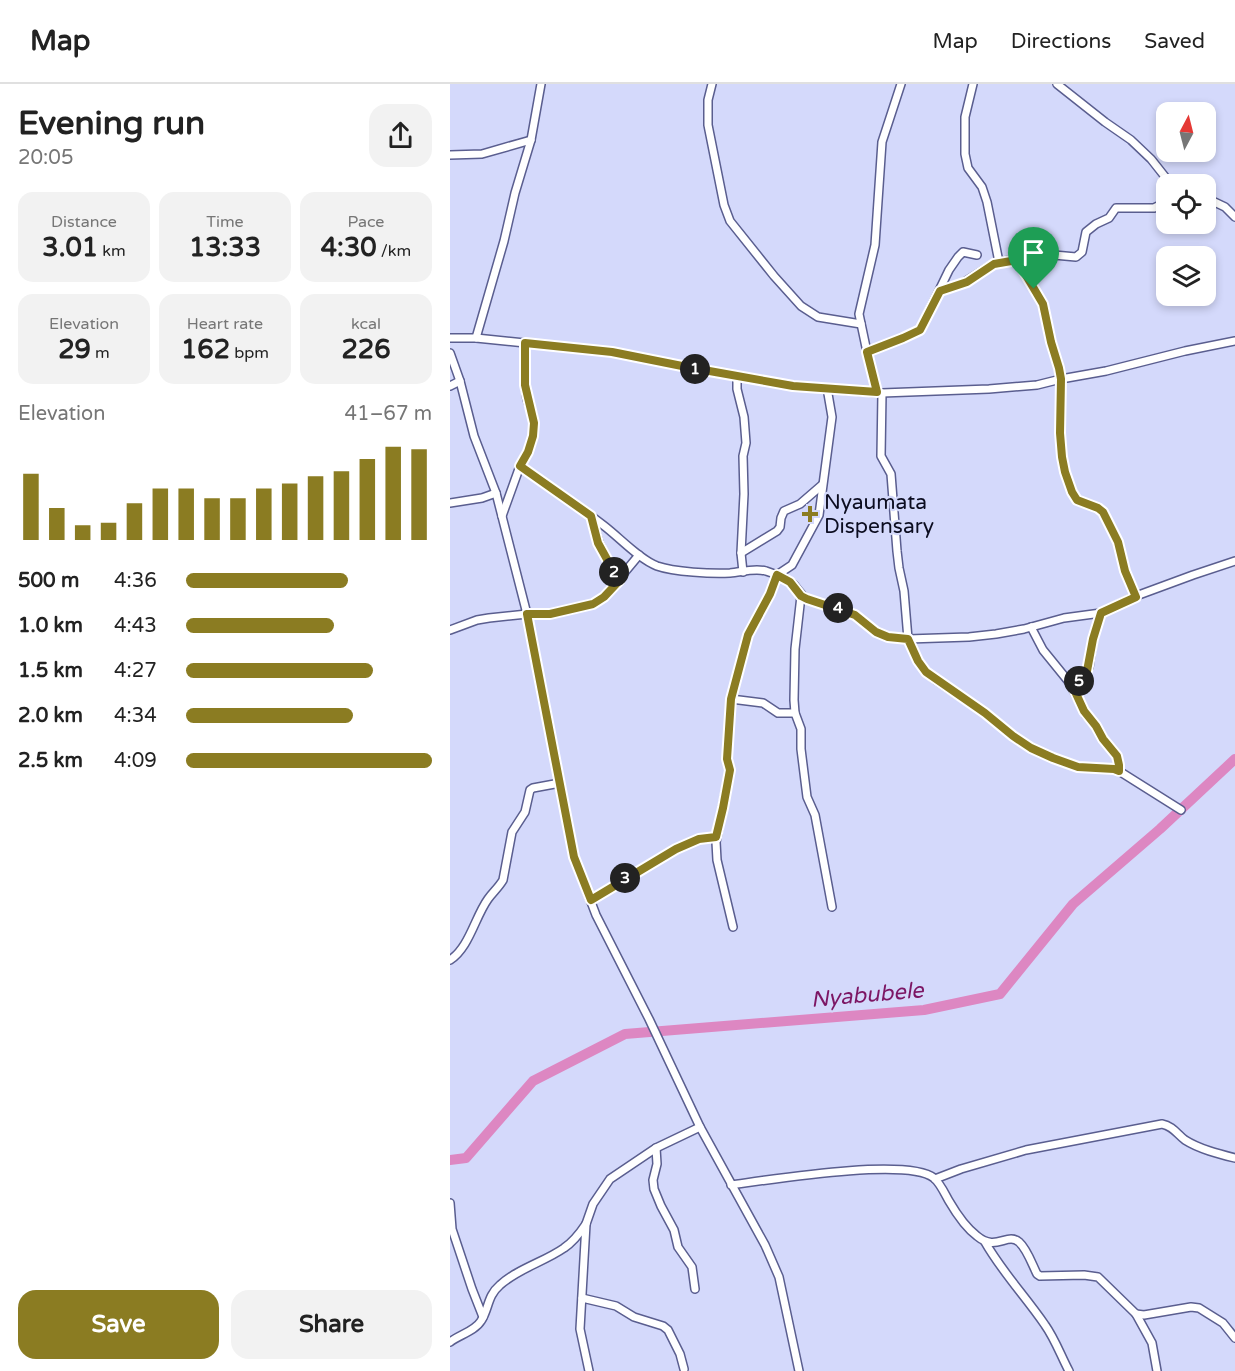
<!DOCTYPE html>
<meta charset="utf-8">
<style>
:root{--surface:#fff;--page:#f2f2f2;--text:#222;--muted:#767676;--line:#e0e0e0;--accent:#8b7c22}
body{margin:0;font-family:"Varela Round",sans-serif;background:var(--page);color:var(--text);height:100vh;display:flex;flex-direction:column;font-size:22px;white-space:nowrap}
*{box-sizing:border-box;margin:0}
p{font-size:20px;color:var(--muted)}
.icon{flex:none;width:33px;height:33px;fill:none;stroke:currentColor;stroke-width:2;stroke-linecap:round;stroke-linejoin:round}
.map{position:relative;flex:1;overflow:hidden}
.panel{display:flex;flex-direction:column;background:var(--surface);width:450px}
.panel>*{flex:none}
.needle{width:39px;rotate:7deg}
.fabs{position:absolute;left:706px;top:18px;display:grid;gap:12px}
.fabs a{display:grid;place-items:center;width:60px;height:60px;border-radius:12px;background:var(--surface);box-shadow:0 3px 9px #0003;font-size:30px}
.pin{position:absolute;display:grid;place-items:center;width:51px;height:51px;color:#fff;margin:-62px -26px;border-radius:50% 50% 50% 0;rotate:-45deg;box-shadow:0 0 6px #0007}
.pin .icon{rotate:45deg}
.km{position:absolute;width:30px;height:30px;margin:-15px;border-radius:50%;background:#222;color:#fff;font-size:16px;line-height:30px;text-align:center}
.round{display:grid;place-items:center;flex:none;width:63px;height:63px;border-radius:18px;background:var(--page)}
.head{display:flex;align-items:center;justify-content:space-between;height:102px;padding:0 18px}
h1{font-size:33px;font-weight:800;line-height:45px}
.metrics{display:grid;grid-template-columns:repeat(3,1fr);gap:9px;height:102px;padding:6px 18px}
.metrics div{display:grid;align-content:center;border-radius:15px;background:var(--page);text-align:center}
.metrics b{font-size:26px;font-weight:800}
.metrics small{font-size:16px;font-weight:400}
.metrics p{font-size:16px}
.chart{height:168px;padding:12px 18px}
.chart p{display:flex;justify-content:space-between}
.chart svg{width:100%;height:108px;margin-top:6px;stroke:var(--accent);stroke-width:6}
.action{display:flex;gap:12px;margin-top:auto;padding:12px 18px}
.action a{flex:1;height:69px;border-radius:18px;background:var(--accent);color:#fff;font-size:24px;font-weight:800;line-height:69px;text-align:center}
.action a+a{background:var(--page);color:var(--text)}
ul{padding:0 18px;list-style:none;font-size:20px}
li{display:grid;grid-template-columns:96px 72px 1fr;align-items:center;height:45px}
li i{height:15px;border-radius:8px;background:var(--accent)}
header{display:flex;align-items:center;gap:36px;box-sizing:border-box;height:84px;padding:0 30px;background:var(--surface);border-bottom:2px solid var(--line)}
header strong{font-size:28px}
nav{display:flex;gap:33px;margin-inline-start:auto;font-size:21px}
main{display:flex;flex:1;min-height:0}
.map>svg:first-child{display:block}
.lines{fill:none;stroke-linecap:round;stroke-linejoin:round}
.river{stroke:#dd87c2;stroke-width:10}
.minor-casing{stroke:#5a5e8f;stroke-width:10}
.minor{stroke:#fff;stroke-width:7}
.route-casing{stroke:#fff;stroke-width:12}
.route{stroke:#8b7c22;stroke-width:8}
.poi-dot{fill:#8b7c22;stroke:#d4d9fb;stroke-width:2}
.labels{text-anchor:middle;stroke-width:4.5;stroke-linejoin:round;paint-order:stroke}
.poi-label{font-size:21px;fill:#0c0d20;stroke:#d4d9fb;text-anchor:start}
.water-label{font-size:22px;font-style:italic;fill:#7c1664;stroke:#d4d9fb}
</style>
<header>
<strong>Map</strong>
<nav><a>Map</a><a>Directions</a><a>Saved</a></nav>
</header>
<main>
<section class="panel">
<div class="head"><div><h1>Evening run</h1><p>20:05</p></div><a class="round"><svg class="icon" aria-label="share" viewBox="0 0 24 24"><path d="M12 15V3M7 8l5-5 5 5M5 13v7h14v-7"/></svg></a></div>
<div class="metrics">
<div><p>Distance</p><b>3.01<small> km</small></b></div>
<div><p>Time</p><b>13:33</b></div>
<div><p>Pace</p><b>4:30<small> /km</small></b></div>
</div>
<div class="metrics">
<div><p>Elevation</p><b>29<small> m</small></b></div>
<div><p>Heart rate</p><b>162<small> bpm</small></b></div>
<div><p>kcal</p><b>226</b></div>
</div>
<div class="chart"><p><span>Elevation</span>41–67 m</p>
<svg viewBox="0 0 160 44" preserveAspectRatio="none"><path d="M5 44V17M15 44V31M25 44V38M35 44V37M45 44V29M55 44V23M65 44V23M75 44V27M85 44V27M95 44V23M105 44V21M115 44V18M125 44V16M135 44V11M145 44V6M155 44V7"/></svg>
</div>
<ul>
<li><b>500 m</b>4:36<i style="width:66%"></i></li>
<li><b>1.0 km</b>4:43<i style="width:60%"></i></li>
<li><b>1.5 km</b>4:27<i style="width:76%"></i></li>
<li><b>2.0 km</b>4:34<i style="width:68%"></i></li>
<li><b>2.5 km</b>4:09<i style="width:100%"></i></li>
</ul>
<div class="action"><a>Save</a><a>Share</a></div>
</section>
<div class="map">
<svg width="785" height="1287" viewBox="0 0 785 1287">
<rect width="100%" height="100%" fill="#d4d9fb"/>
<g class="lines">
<!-- river -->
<polyline class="river" points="0,1076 16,1074 83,997 175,950 474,926 550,910 623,820 710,745 785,675"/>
<defs>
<g id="minor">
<polyline points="262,0 258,16 258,41 274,121 280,137 324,192 351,222 368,233 411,240"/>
<polyline points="523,0 515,33 515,70 518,84 532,103 537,118 549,178"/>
<polyline points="607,0 655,38 681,56 701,75 716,94 728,100"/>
<polyline points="0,71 32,70 81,56"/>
<polyline points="756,114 775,123 785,133"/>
<polyline points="567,176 593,220 601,258 609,284 611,295 610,343 612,373 615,388 622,408 627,416 648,424 653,428 668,458 675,487 686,512"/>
<polyline points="490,207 513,199 540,182 549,178 585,172 604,171 626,173 632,168 636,148 646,140 659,134 666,124 704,124 708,122"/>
<polyline points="0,254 26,254 162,268 237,283 343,302 432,309 539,305 587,301 611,295 656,287 735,267 785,257"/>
<polyline points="26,254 54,157 65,109 81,56 91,0"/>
<polyline points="417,268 453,254 470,246 499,186 508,173 513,168 527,171"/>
<polyline points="0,269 10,297 24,352 46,409 77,530 124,773 146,831 199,935 250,1043 315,1161 329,1193 349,1287"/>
<polyline points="287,292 287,305 294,333 296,359 293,372 294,410 291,469 293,488"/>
<polyline points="0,302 10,297"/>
<polyline points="427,308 417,268 409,230 425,161 432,58 451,0"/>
<polyline points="432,309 431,372 441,390 447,467 449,484 454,507 458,555 468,577 476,588 486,596 535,629 563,652 581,664 603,674 628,683 664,685 669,687 731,726"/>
<path d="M70,382C97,402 126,420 153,441C169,453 189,475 207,482C224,488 262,490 280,489C292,488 304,484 316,487C325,490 339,495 345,502C349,507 351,511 357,515L405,531L426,548L438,553L458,555L519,553L546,550L574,545L614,534L651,529L686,512L743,491L785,477"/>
<polyline points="0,419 32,414 46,409"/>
<polyline points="52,432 70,382 78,368 83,352 83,332 77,315 75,301 75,259"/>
<polyline points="141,432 149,459 169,497"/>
<polyline points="291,469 327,447 330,443 331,434 334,427 350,420 372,401"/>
<polyline points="351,512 345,565 344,616 345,629 351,645 351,665 357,713 365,731 382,823"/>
<polyline points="581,543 593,566 619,598 636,631 646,642 653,655 667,672 669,687"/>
<polyline points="0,546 27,536 39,534 77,530 100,530 143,520 154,513 189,471"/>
<polyline points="623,603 635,590 639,583 643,555 651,529"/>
<polyline points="281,615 313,619 328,629 345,629"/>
<polyline points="141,816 226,765 249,755 266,753"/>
<polyline points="283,843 267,776 266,758 280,685 277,675 281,615 298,551 320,510 327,491 342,481 369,431 382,333 377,304"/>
<path d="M0,876C19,864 25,833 38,815C43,808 49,803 53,796L62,748L75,728L80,706L83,704L110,699"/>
<polyline points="206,1064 207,1080 203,1096 204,1105 211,1122 224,1146 228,1163 242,1183 245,1205"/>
<path d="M485,1095L511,1085L576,1066L712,1040C723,1042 727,1050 735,1056C749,1065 769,1070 785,1074"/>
<path d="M281,1101C318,1096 457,1073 484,1094C490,1099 495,1110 499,1117C506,1129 515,1143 527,1152C546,1168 557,1148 569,1158C577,1165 582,1180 587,1190L590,1192L634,1191L648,1193L686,1230L694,1231L741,1223L749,1224L773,1239L785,1254"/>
<polyline points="0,1119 2,1145 22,1205 33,1233"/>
<path d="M535,1158C552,1188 576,1213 595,1241C605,1255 611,1272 619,1287"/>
<polyline points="132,1214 166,1222 184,1233 213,1242 218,1246 230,1270 234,1285"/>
<polyline points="686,1230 702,1259 707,1287"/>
<path d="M0,1258C9,1251 25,1247 31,1237C39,1225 37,1212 50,1201C69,1184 94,1178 114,1164C123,1158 130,1149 136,1140"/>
<polyline points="139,1287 130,1245 136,1140 143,1120 160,1095 206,1064 250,1043"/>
</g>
</defs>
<!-- minor casing -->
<use href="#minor" class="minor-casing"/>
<!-- minor -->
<use href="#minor" class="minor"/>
</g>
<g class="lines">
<defs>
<polygon id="route" points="567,176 593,220 601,258 609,284 611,295 610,349 612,373 615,388 622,408 627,416 648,424 653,428 668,458 675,487 686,513 651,529 643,555 637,587 623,603 634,627 646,642 653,655 667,672 669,681 669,687 664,685 628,683 603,674 581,664 563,652 535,629 476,588 468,577 458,555 438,553 426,548 405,531 357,515 351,512 340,498 327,491 320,510 298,551 281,615 277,675 280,686 273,724 266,753 249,755 226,765 141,816 124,773 77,530 100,530 143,520 154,513 169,497 148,459 141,432 70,382 78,368 83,352 84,339 75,301 75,259 162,268 237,283 343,302 427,308 417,268 453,254 470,246 490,207 517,198 544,180"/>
</defs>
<!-- route casing -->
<use href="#route" class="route-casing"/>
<!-- route -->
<use href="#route" class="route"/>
</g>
<!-- markers -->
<path class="poi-dot" d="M357 421h6v6h6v6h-6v6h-6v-6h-6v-6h6z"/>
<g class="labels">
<!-- poi labels -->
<g class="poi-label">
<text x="374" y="425">Nyaumata<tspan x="374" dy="24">Dispensary</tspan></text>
</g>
<!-- water labels -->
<g class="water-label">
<text transform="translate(417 910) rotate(-5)" y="8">Nyabubele</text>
</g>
</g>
</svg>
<div class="fabs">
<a><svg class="needle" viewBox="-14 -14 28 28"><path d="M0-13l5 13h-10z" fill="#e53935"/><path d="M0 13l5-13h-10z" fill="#767676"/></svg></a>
<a><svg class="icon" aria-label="locate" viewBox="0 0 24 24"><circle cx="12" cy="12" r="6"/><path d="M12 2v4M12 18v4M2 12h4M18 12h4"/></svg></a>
<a><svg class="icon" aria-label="layers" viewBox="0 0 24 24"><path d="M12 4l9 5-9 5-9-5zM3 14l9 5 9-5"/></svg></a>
</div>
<div class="pin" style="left:584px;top:205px;background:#1e9e55"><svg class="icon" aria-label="arrive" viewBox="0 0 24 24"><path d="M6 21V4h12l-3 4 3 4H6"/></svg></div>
<b class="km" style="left:245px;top:285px">1</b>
<b class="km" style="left:164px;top:488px">2</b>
<b class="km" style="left:175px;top:794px">3</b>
<b class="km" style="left:388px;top:524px">4</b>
<b class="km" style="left:629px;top:597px">5</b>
</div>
</main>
